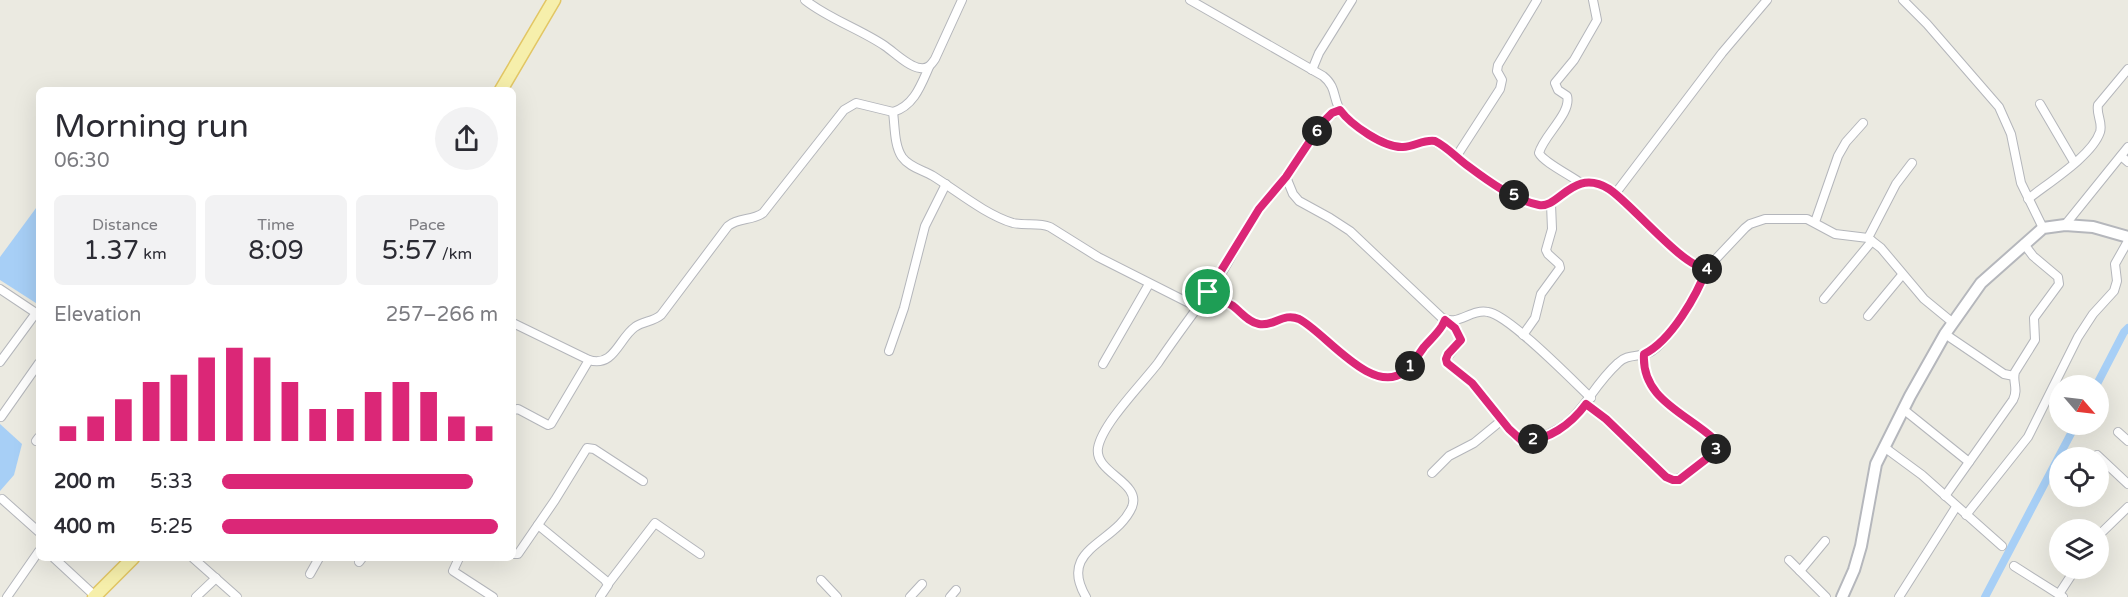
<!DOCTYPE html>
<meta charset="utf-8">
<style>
:root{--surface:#fff;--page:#f2f2f3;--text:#2b2b33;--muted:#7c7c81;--accent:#db2777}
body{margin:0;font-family:"Varela Round",sans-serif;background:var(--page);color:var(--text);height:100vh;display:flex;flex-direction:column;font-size:22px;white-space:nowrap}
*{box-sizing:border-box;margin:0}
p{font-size:20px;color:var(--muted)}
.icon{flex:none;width:33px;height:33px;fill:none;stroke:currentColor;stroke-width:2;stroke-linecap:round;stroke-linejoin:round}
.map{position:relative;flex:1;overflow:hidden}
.sheet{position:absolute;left:36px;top:87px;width:480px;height:474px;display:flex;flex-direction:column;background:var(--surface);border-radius:9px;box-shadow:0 6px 24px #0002}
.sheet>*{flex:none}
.needle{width:39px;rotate:118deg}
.buttons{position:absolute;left:2049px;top:375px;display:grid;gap:12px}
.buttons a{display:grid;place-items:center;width:60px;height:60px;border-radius:50%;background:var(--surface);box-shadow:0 6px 24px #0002;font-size:30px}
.pin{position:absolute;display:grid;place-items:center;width:51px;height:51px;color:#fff;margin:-26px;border:3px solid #fff;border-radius:50%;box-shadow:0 2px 6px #0007}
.km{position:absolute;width:30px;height:30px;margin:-15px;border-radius:50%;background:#222;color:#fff;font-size:16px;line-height:30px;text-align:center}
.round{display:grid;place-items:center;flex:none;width:63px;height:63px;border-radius:32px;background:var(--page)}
.summary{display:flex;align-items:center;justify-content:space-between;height:102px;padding:0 18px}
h1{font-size:33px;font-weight:600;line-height:45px}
.metrics{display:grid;grid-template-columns:repeat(3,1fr);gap:9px;height:102px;padding:6px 18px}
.metrics div{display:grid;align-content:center;border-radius:9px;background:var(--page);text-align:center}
.metrics b{font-size:26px;font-weight:600}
.metrics small{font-size:16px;font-weight:400}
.metrics p{font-size:16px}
.chart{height:168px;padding:12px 18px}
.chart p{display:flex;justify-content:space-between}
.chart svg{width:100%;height:108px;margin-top:6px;stroke:var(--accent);stroke-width:6}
ul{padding:0 18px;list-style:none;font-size:20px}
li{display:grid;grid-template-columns:96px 72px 1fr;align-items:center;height:45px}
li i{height:15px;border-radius:8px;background:var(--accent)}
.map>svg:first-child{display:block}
.water{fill:#a7cff6}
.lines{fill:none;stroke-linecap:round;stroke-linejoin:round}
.canal{stroke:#a7cff6;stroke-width:8}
.street-casing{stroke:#b4b6bb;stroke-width:10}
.secondary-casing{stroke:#b5b7bc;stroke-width:14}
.primary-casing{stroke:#e2c664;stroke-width:15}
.street{stroke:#fff;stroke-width:8}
.secondary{stroke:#fff;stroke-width:10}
.primary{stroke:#f6efab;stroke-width:12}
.route-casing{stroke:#fff;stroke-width:12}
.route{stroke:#db2777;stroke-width:8}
</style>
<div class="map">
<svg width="2128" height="597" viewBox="0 0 2128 597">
<rect width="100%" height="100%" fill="#ebeae1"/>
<!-- water -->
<g class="water">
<polygon points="39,204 39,305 0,280 0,257"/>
<polygon points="0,424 22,444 14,475 0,491"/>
</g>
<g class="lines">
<!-- canal -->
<g class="canal">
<polyline points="2096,386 2124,332 2128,328"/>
<polyline points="1985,597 2076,424"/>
</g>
<defs>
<g id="street">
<path d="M805,0C829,19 860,29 885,46C895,53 909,67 920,68C928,69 931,65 935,59L962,0"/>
<path d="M1190,0L1323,76C1338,88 1332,100 1342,113C1352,126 1386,147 1403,147C1414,147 1424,139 1435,142C1447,148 1457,158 1468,166C1488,181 1514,200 1539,205C1559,209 1569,170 1604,187C1615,192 1624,202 1633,210C1654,230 1676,257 1703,268L1711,264L1745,228L1750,224L1765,219H1807L1835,234L1868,238L1881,248L1924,299L1952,322"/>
<polyline points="1903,0 1927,24 1999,107 2011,134 2021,183 2043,228"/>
<polyline points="1312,70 1319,53 1352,0"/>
<polyline points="2040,104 2074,162"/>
<path d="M893,112C895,126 894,145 902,157C909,167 923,170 933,176C957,191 986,215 1013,223C1025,226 1038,222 1050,227L1098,257L1197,307"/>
<polyline points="2121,156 2128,162"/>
<polyline points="1456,157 1500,89 1502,80 1497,71 1498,65 1537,0"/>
<path d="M1286,177L1293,194L1299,201L1330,218L1350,231L1441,317C1457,328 1471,308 1488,312C1509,315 1573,381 1591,398"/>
<path d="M1582,184C1572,176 1543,162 1539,153C1543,136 1572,113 1567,96L1558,90L1555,83L1574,60L1597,20L1593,0"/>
<polyline points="1615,194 1722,53 1767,0"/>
<path d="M2028,199C2048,183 2092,156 2100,132C2103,122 2096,115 2098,105L2128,69"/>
<polyline points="1815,222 1838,156 1846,142 1863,123"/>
<polyline points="2065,225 2128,147"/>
<polyline points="1868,238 1896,184 1912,163"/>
<polyline points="0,289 39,315"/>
<path d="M1208,292C1216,297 1225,301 1233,306C1241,312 1248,322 1259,324C1274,327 1283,312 1299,319C1326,332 1371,396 1404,372C1412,366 1418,355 1424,347C1430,340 1437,334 1442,326L1445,320"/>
<polyline points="1824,299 1872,241"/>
<polyline points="1868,316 1902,275"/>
<path d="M1449,322L1458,332L1461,340L1446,359L1447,362L1472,383L1515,436L1527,441C1583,428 1582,396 1618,363C1628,353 1641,358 1652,351C1672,337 1699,290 1707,268"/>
<path d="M513,323L589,360C614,368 619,338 635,327C643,321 653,322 661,315L728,226C739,217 752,221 763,213L844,110L856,103L893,112C914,106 921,85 929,67"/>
<polyline points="1945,334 2004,374 2014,376"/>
<polyline points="1523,335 1535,318 1541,294 1560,268 1559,264 1548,254 1546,250 1552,229 1551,204"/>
<polyline points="889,351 904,308 925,226 946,184"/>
<polyline points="0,362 36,313"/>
<polyline points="1103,364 1149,284"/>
<path d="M1586,404L1606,419L1666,477L1673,480C1683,479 1713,455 1717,446L1714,439C1686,412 1642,399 1644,354"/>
<polyline points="1903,409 1969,462"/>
<polyline points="513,410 518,409 548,425 551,424 589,360"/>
<polyline points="1,417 39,363"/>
<polyline points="2118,432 2128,441"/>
<polyline points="36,441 39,437"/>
<polyline points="1884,447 1922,475 2002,546"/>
<polyline points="2097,455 2128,484"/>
<polyline points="1432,473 1449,456 1474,443 1502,420"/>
<path d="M1945,496L2013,400C2019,389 2012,382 2015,372L2035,340L2034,318L2059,284L2058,277L2033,256L2024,244"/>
<polyline points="2,499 39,532"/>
<polyline points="1966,515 2028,437 2078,337 2093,314 2114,291 2117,281 2115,264 2128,241"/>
<polyline points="538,525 605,580 608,585 600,597"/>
<polyline points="2098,536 2128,507"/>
<polyline points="513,554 518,554 555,500 587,448 594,449 643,481"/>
<polyline points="54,558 95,596"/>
<polyline points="193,558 237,597"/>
<polyline points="459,558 453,571 493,597"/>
<polyline points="1789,560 1826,597"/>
<polyline points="359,562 362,558"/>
<polyline points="2014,566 2063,597"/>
<polyline points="1800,571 1825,541"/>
<polyline points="310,574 319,558"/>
<polyline points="821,580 837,597"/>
<polyline points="608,584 655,523 700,554"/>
<polyline points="2059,594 2076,568"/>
<polyline points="7,597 39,551"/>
<polyline points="196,597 216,578"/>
<polyline points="910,597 922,584"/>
<polyline points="950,597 956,590"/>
<path d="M1086,597C1057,548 1116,544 1132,507C1142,482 1094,473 1098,448C1102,424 1142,384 1158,363C1178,333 1201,304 1221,274C1234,254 1243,231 1257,211C1269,195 1283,182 1294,165C1307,146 1318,119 1340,110"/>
<polyline points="1899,597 1956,507"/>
</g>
<polyline id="secondary" points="1842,597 1854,570 1861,546 1876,464 1910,396 1945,334 1981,283 2043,228 2065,225 2093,227 2128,237"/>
<g id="primary">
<polyline points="501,90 554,0"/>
<polyline points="94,597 133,558"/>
</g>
</defs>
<!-- street casing -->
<use href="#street" class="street-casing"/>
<!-- secondary casing -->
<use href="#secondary" class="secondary-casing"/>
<!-- primary casing -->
<use href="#primary" class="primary-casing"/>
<!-- street -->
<use href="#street" class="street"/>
<!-- secondary -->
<use href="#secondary" class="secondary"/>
<!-- primary -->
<use href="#primary" class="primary"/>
</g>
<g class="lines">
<defs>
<path id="route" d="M1340,110C1351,125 1384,148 1403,147C1414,147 1424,139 1435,141C1447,147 1457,158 1468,166C1488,181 1514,200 1539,205C1559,209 1573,167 1609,189C1631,203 1685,270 1707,268C1697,295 1671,341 1644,354C1641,399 1686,413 1714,439L1717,447L1714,453L1679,480H1673L1666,477L1606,419L1586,404C1572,423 1547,443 1521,440L1509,429L1472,383L1447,363L1446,359L1448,354L1461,340L1455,328L1445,320L1442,326C1437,334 1430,340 1424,347C1418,355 1412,366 1404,372C1371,396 1325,332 1299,319C1283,312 1274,327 1259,324C1248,322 1241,312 1233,306C1225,301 1216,297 1208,292L1259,209L1286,177L1322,123L1332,113Z"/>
</defs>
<!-- route casing -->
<use href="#route" class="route-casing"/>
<!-- route -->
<use href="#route" class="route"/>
</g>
</svg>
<div class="buttons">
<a><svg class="needle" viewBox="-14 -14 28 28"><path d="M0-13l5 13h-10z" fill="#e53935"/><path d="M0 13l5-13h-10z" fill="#7c7c81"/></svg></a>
<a><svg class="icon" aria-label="locate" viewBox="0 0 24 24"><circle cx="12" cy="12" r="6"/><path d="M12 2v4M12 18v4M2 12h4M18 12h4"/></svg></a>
<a><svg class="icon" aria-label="layers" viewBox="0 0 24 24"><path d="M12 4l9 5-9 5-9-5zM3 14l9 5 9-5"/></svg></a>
</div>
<div class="pin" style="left:1208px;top:292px;background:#1e9e55"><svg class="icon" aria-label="arrive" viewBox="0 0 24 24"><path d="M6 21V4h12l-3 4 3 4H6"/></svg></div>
<b class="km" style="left:1410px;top:366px">1</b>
<b class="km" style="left:1533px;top:439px">2</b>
<b class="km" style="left:1716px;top:449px">3</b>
<b class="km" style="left:1707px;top:269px">4</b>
<b class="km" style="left:1514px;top:195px">5</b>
<b class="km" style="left:1317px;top:131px">6</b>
<section class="sheet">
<div class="summary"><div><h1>Morning run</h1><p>06:30</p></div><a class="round"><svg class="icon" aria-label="share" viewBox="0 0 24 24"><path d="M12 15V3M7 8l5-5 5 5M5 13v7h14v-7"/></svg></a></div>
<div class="metrics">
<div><p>Distance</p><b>1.37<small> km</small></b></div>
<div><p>Time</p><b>8:09</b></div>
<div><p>Pace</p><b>5:57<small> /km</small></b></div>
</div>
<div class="chart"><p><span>Elevation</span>257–266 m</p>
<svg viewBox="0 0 160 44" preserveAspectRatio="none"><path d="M5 44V38M15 44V34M25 44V27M35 44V20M45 44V17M55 44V10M65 44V6M75 44V10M85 44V20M95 44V31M105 44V31M115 44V24M125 44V20M135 44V24M145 44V34M155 44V38"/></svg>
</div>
<ul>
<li><b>200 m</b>5:33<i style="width:91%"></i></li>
<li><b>400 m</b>5:25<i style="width:100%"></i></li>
</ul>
</section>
</div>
